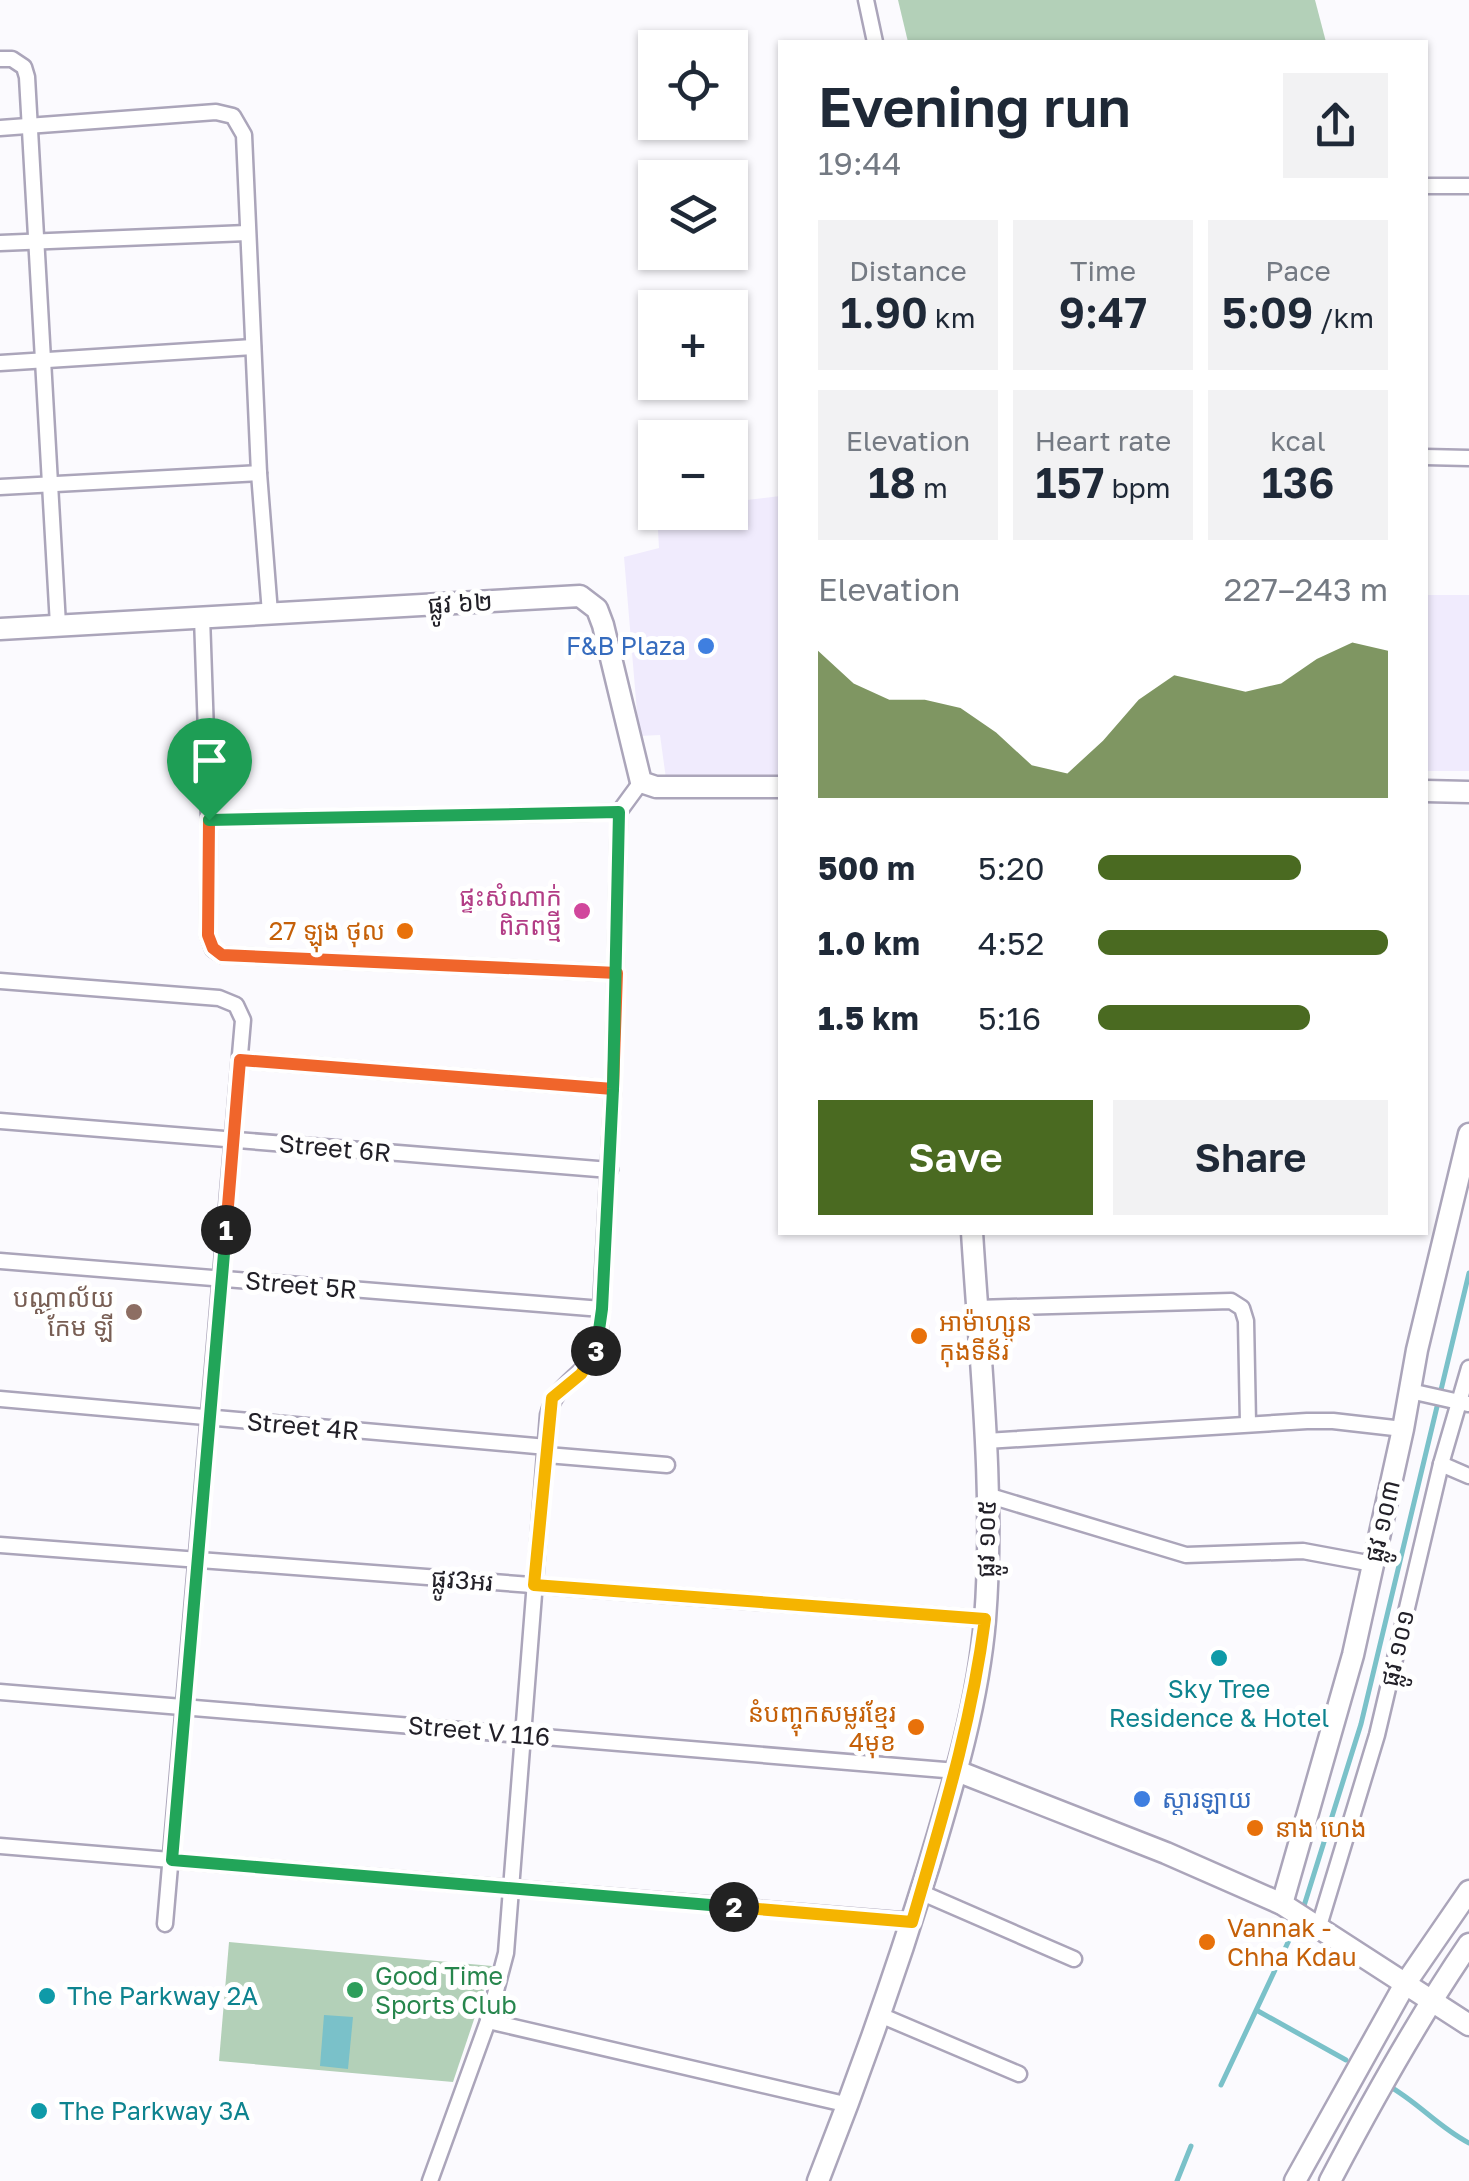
<!DOCTYPE html>
<meta charset="utf-8">
<style>
:root{--surface:#fff;--page:#f2f2f3;--text:#1f2937;--muted:#747a83;--accent:#4a6a21}
body{margin:0;font-family:"Golos Text","Noto Sans Khmer",sans-serif;background:var(--page);color:var(--text);height:100vh;display:flex;flex-direction:column;font-size:38px;white-space:nowrap}
*{box-sizing:border-box;margin:0}
p{font-size:32px;color:var(--muted)}
.icon{flex:none;width:55px;height:55px;fill:none;stroke:currentColor;stroke-width:2;stroke-linecap:round;stroke-linejoin:round}
.map{position:relative;flex:1;overflow:hidden}
.drawer{position:absolute;left:778px;top:40px;width:650px;height:1195px;display:flex;flex-direction:column;background:var(--surface);border-radius:0px;box-shadow:0 2px 8px #0004}
.drawer>*{flex:none}
.buttons{position:absolute;left:638px;top:30px;display:grid;gap:20px}
.buttons a{display:grid;place-items:center;width:110px;height:110px;border-radius:0px;background:var(--surface);box-shadow:0 2px 8px #0004;font-size:50px}
.pin{position:absolute;display:grid;place-items:center;width:85px;height:85px;color:#fff;margin:-102px -42px;border-radius:50% 50% 50% 0;rotate:-45deg;box-shadow:0 0 10px #0007}
.pin .icon{rotate:45deg}
.km{position:absolute;width:50px;height:50px;margin:-25px;border-radius:50%;background:#222;color:#fff;font-size:28px;line-height:50px;text-align:center}
.round{display:grid;place-items:center;flex:none;width:105px;height:105px;border-radius:0px;background:var(--page)}
.head{display:flex;align-items:center;justify-content:space-between;height:170px;padding:0 40px}
h1{font-size:55px;font-weight:600;line-height:75px}
.stats{display:grid;grid-template-columns:repeat(3,1fr);gap:15px;height:170px;padding:10px 40px}
.stats div{display:grid;align-content:center;border-radius:0px;background:var(--page);text-align:center}
.stats b{font-size:42px;font-weight:600}
.stats small{font-size:28px;font-weight:400}
.stats p{font-size:28px}
.chart{height:280px;padding:20px 40px}
.chart p{display:flex;justify-content:space-between}
.chart svg{width:100%;height:180px;margin-top:10px;fill:var(--accent);opacity:.7}
.action{display:flex;gap:20px;margin-top:auto;padding:20px 40px}
.action a{flex:1;height:115px;border-radius:0px;background:var(--accent);color:#fff;font-size:40px;font-weight:600;line-height:115px;text-align:center}
.action a+a{background:var(--page);color:var(--text)}
ul{padding:0 40px;list-style:none;font-size:32px}
li{display:grid;grid-template-columns:160px 120px 1fr;align-items:center;height:75px}
li i{height:25px;border-radius:12px;background:var(--accent)}
.map>svg:first-child{display:block}
.built{fill:#f0ebfd}
.green{fill:#b3d0b8}
.water{fill:#7ac1c9}
.lines{fill:none;stroke-linecap:round;stroke-linejoin:round}
.stream{stroke:#7ac1c9;stroke-width:5}
.street-casing{stroke:#aba5ba;stroke-width:19}
.secondary-casing{stroke:#aba5ba;stroke-width:25}
.street{stroke:#fff;stroke-width:14}
.secondary{stroke:#fff;stroke-width:20}
.split-1-casing{stroke:#fff;stroke-width:20}
.split-2-casing{stroke:#fff;stroke-width:20}
.split-3-casing{stroke:#fff;stroke-width:20}
.split-4-casing{stroke:#fff;stroke-width:20}
.split-1{stroke:#f0652b;stroke-width:12}
.split-2{stroke:#22a559;stroke-width:12}
.split-3{stroke:#f5b400;stroke-width:12}
.split-4{stroke:#22a559;stroke-width:12}
.shop-dot{fill:#3f7fe0;stroke:#fff;stroke-width:4}
.hotel-dot{fill:#d1479c;stroke:#fff;stroke-width:4}
.food-dot{fill:#e8710a;stroke:#fff;stroke-width:4}
.education-dot{fill:#8d6e63;stroke:#fff;stroke-width:4}
.culture-dot{fill:#0f9aa8;stroke:#fff;stroke-width:4}
.leisure-dot{fill:#2e9e5b;stroke:#fff;stroke-width:4}
.labels{text-anchor:middle;stroke-width:10;stroke-linejoin:round;paint-order:stroke}
.street-label{font-size:25px;fill:#222028;stroke:#fff}
.shop-label{font-size:25px;fill:#366cbe;stroke:#fff;text-anchor:end}
.hotel-label{font-size:25px;fill:#b23c85;stroke:#fff;text-anchor:end}
.food-label{font-size:25px;fill:#c56008;stroke:#fff;text-anchor:start}
.education-label{font-size:25px;fill:#785e54;stroke:#fff;text-anchor:end}
.culture-label{font-size:25px;fill:#0d838f;stroke:#fff;text-anchor:start}
.leisure-label{font-size:25px;fill:#27864d;stroke:#fff;text-anchor:start}
</style>
<div class="map">
<svg width="1469" height="2181" viewBox="0 0 1469 2181">
<rect width="100%" height="100%" fill="#fbfafe"/>
<!-- built -->
<g class="built">
<polygon points="780,496 780,785 667,786 660,735 639,736 624,557 659,548 657,513 730,512 730,502"/>
<rect x="1425" y="595" width="44" height="176"/>
</g>
<!-- green -->
<g class="green">
<polygon points="898,0 1315,0 1326,42 908,42"/>
<polygon points="229,1942 492,1966 453,2082 219,2061"/>
</g>
<!-- water -->
<polygon class="water" points="324,2015 353,2017 348,2069 320,2066"/>
<g class="lines">
<!-- stream -->
<g class="stream">
<polyline points="1303,1909 1361,1724 1469,1273"/>
<polyline points="1258,2011 1346,2060"/>
<polyline points="1221,2085 1299,1919"/>
<path d="M1387,2085C1417,2101 1438,2127 1469,2143"/>
<polyline points="1177,2181 1191,2146"/>
</g>
<defs>
<g id="street">
<polyline points="866,0 875,42"/>
<polyline points="0,59 12,59 24,67 27,77 58,625"/>
<polyline points="0,128 216,112 233,116 244,135 259,473 270,613"/>
<polyline points="1425,186 1469,186"/>
<polyline points="0,243 247,233"/>
<polyline points="0,363 253,347"/>
<polyline points="1425,457 1469,458"/>
<polyline points="0,487 259,473"/>
<polyline points="202,617 209,820 208,935 213,949 222,955 617,973"/>
<polyline points="209,820 619,812"/>
<polyline points="0,981 219,998 236,1005 243,1020 165,1924"/>
<polyline points="240,1060 613,1089"/>
<polyline points="0,1121 610,1170"/>
<polyline points="0,1261 602,1309"/>
<polyline points="977,1308 1231,1301 1242,1308 1246,1321 1248,1423"/>
<polyline points="1410,1391 1468,1404"/>
<polyline points="0,1399 547,1447"/>
<polyline points="986,1441 1307,1421 1333,1421 1403,1429"/>
<polyline points="547,1455 667,1465"/>
<polyline points="1441,1464 1469,1476"/>
<polyline points="987,1495 1186,1555 1303,1551 1373,1564"/>
<polyline points="0,1545 985,1619"/>
<polyline points="0,1692 957,1771"/>
<polyline points="0,1846 912,1921"/>
<polyline points="920,1892 1074,1959"/>
<polyline points="1319,1926 1377,1735 1441,1464 1469,1368"/>
<polyline points="880,2015 1019,2074"/>
<polyline points="488,2021 849,2105"/>
<path d="M430,2181L488,2021L506,1953L548,1415C556,1381 586,1377 599,1344L613,1089L619,812L641,782"/>
</g>
<g id="secondary">
<polyline points="0,629 580,596 597,609 603,625 641,782 656,787 780,787"/>
<polyline points="1425,791 1469,792"/>
<polyline points="957,1771 1166,1853 1282,1904 1469,2025"/>
<polyline points="1282,1904 1353,1655 1403,1429 1417,1350 1469,1134"/>
<path d="M818,2181C859,2077 896,1972 929,1865C953,1785 978,1704 985,1620C995,1492 980,1361 972,1232"/>
<polyline points="1295,2181 1405,1984 1469,1891"/>
<path d="M1330,2181C1373,2099 1417,2020 1469,1944"/>
</g>
</defs>
<!-- street casing -->
<use href="#street" class="street-casing"/>
<!-- secondary casing -->
<use href="#secondary" class="secondary-casing"/>
<!-- street -->
<use href="#street" class="street"/>
<!-- secondary -->
<use href="#secondary" class="secondary"/>
</g>
<g class="lines">
<defs>
<polyline id="split-1" points="209,820 208,935 213,948 222,955 617,973 613,1089 240,1060 226,1230"/>
<polyline id="split-2" points="226,1230 172,1860 734,1907"/>
<path id="split-3" d="M596,1351L581,1374L552,1398L534,1585L985,1619C971,1727 942,1818 912,1922L734,1907"/>
<polyline id="split-4" points="209,820 619,812 613,1089 602,1309 596,1351"/>
</defs>
<!-- split-1 casing -->
<use href="#split-1" class="split-1-casing"/>
<!-- split-2 casing -->
<use href="#split-2" class="split-2-casing"/>
<!-- split-3 casing -->
<use href="#split-3" class="split-3-casing"/>
<!-- split-4 casing -->
<use href="#split-4" class="split-4-casing"/>
<!-- split-1 -->
<use href="#split-1" class="split-1"/>
<!-- split-2 -->
<use href="#split-2" class="split-2"/>
<!-- split-3 -->
<use href="#split-3" class="split-3"/>
<!-- split-4 -->
<use href="#split-4" class="split-4"/>
</g>
<!-- markers -->
<g class="shop-dot">
<circle cx="706" cy="646" r="10"/>
<circle cx="1142" cy="1799" r="10"/>
</g>
<circle class="hotel-dot" cx="582" cy="911" r="10"/>
<g class="food-dot">
<circle cx="405" cy="931" r="10"/>
<circle cx="919" cy="1336" r="10"/>
<circle cx="916" cy="1727" r="10"/>
<circle cx="1255" cy="1828" r="10"/>
<circle cx="1207" cy="1942" r="10"/>
</g>
<circle class="education-dot" cx="134" cy="1312" r="10"/>
<g class="culture-dot">
<circle cx="1219" cy="1658" r="10"/>
<circle cx="47" cy="1996" r="10"/>
<circle cx="39" cy="2111" r="10"/>
</g>
<circle class="leisure-dot" cx="355" cy="1990" r="10"/>
<g class="labels">
<!-- street labels -->
<g class="street-label">
<text transform="translate(460 603) rotate(-3)" y="9">ផ្លូវ ៦២</text>
<text transform="translate(335 1148) rotate(5)" y="9">Street 6R</text>
<text transform="translate(301 1285) rotate(5)" y="9">Street 5R</text>
<text transform="translate(303 1426) rotate(5)" y="9">Street 4R</text>
<text transform="translate(1382 1521) rotate(-77)" y="9">ផ្លូវ ១០៣</text>
<text transform="translate(986 1539) rotate(-89)" y="9">ផ្លូវ ១០៥</text>
<text transform="translate(462 1580) rotate(4)" y="9">ផ្លូវ3អរ</text>
<text transform="translate(1397 1648) rotate(-77)" y="9">ផ្លូវ ១០១</text>
<text transform="translate(479 1731) rotate(5)" y="9">Street V 116</text>
</g>
<!-- shop labels -->
<g class="shop-label">
<text x="686" y="655">F&amp;B Plaza</text>
<text x="1162" y="1808" text-anchor="start">ស្តារឡាយ</text>
</g>
<!-- hotel labels -->
<g class="hotel-label">
<text x="562" y="906">ផ្ទះសំណាក់<tspan x="562" dy="29">ពិភពថ្មី</tspan></text>
</g>
<!-- food labels -->
<g class="food-label">
<text x="385" y="940" text-anchor="end">27 ឡុង ថុល</text>
<text x="939" y="1331">អាម៉ាហ្សូន<tspan x="939" dy="29">កុងទីន័រ</tspan></text>
<text x="896" y="1722" text-anchor="end">នំបញ្ចុកសម្លរខ្មែរ<tspan x="896" dy="29">4មុខ</tspan></text>
<text x="1275" y="1837">នាង ហេង</text>
<text x="1227" y="1937">Vannak -<tspan x="1227" dy="29">Chha Kdau</tspan></text>
</g>
<!-- education labels -->
<g class="education-label">
<text x="114" y="1307">បណ្ណាល័យ<tspan x="114" dy="29">កែម ឡី</tspan></text>
</g>
<!-- culture labels -->
<g class="culture-label">
<text x="1219" y="1698" text-anchor="middle">Sky Tree<tspan x="1219" dy="29">Residence &amp; Hotel</tspan></text>
<text x="67" y="2005">The Parkway 2A</text>
<text x="59" y="2120">The Parkway 3A</text>
</g>
<!-- leisure labels -->
<g class="leisure-label">
<text x="375" y="1985">Good Time<tspan x="375" dy="29">Sports Club</tspan></text>
</g>
</g>
</svg>
<div class="buttons">
<a><svg class="icon" aria-label="locate" viewBox="0 0 24 24"><circle cx="12" cy="12" r="6"/><path d="M12 2v4M12 18v4M2 12h4M18 12h4"/></svg></a>
<a><svg class="icon" aria-label="layers" viewBox="0 0 24 24"><path d="M12 4l9 5-9 5-9-5zM3 14l9 5 9-5"/></svg></a>
<a>+</a>
<a>−</a>
</div>
<div class="pin" style="left:209px;top:820px;background:#1e9e55"><svg class="icon" aria-label="arrive" viewBox="0 0 24 24"><path d="M6 21V4h12l-3 4 3 4H6"/></svg></div>
<b class="km" style="left:226px;top:1230px">1</b>
<b class="km" style="left:734px;top:1907px">2</b>
<b class="km" style="left:596px;top:1351px">3</b>
<section class="drawer">
<div class="head"><div><h1>Evening run</h1><p>19:44</p></div><a class="round"><svg class="icon" aria-label="share" viewBox="0 0 24 24"><path d="M12 15V3M7 8l5-5 5 5M5 13v7h14v-7"/></svg></a></div>
<div class="stats">
<div><p>Distance</p><b>1.90<small> km</small></b></div>
<div><p>Time</p><b>9:47</b></div>
<div><p>Pace</p><b>5:09<small> /km</small></b></div>
</div>
<div class="stats">
<div><p>Elevation</p><b>18<small> m</small></b></div>
<div><p>Heart rate</p><b>157<small> bpm</small></b></div>
<div><p>kcal</p><b>136</b></div>
</div>
<div class="chart"><p><span>Elevation</span>227–243 m</p>
<svg viewBox="0 0 160 44" preserveAspectRatio="none"><path d="M0 44V8L10 16L20 20L30 20L40 22L50 28L60 36L70 38L80 30L90 20L100 14L110 16L120 18L130 16L140 10L150 6L160 8V44z"/></svg>
</div>
<ul>
<li><b>500 m</b>5:20<i style="width:70%"></i></li>
<li><b>1.0 km</b>4:52<i style="width:100%"></i></li>
<li><b>1.5 km</b>5:16<i style="width:73%"></i></li>
</ul>
<div class="action"><a>Save</a><a>Share</a></div>
</section>
</div>
